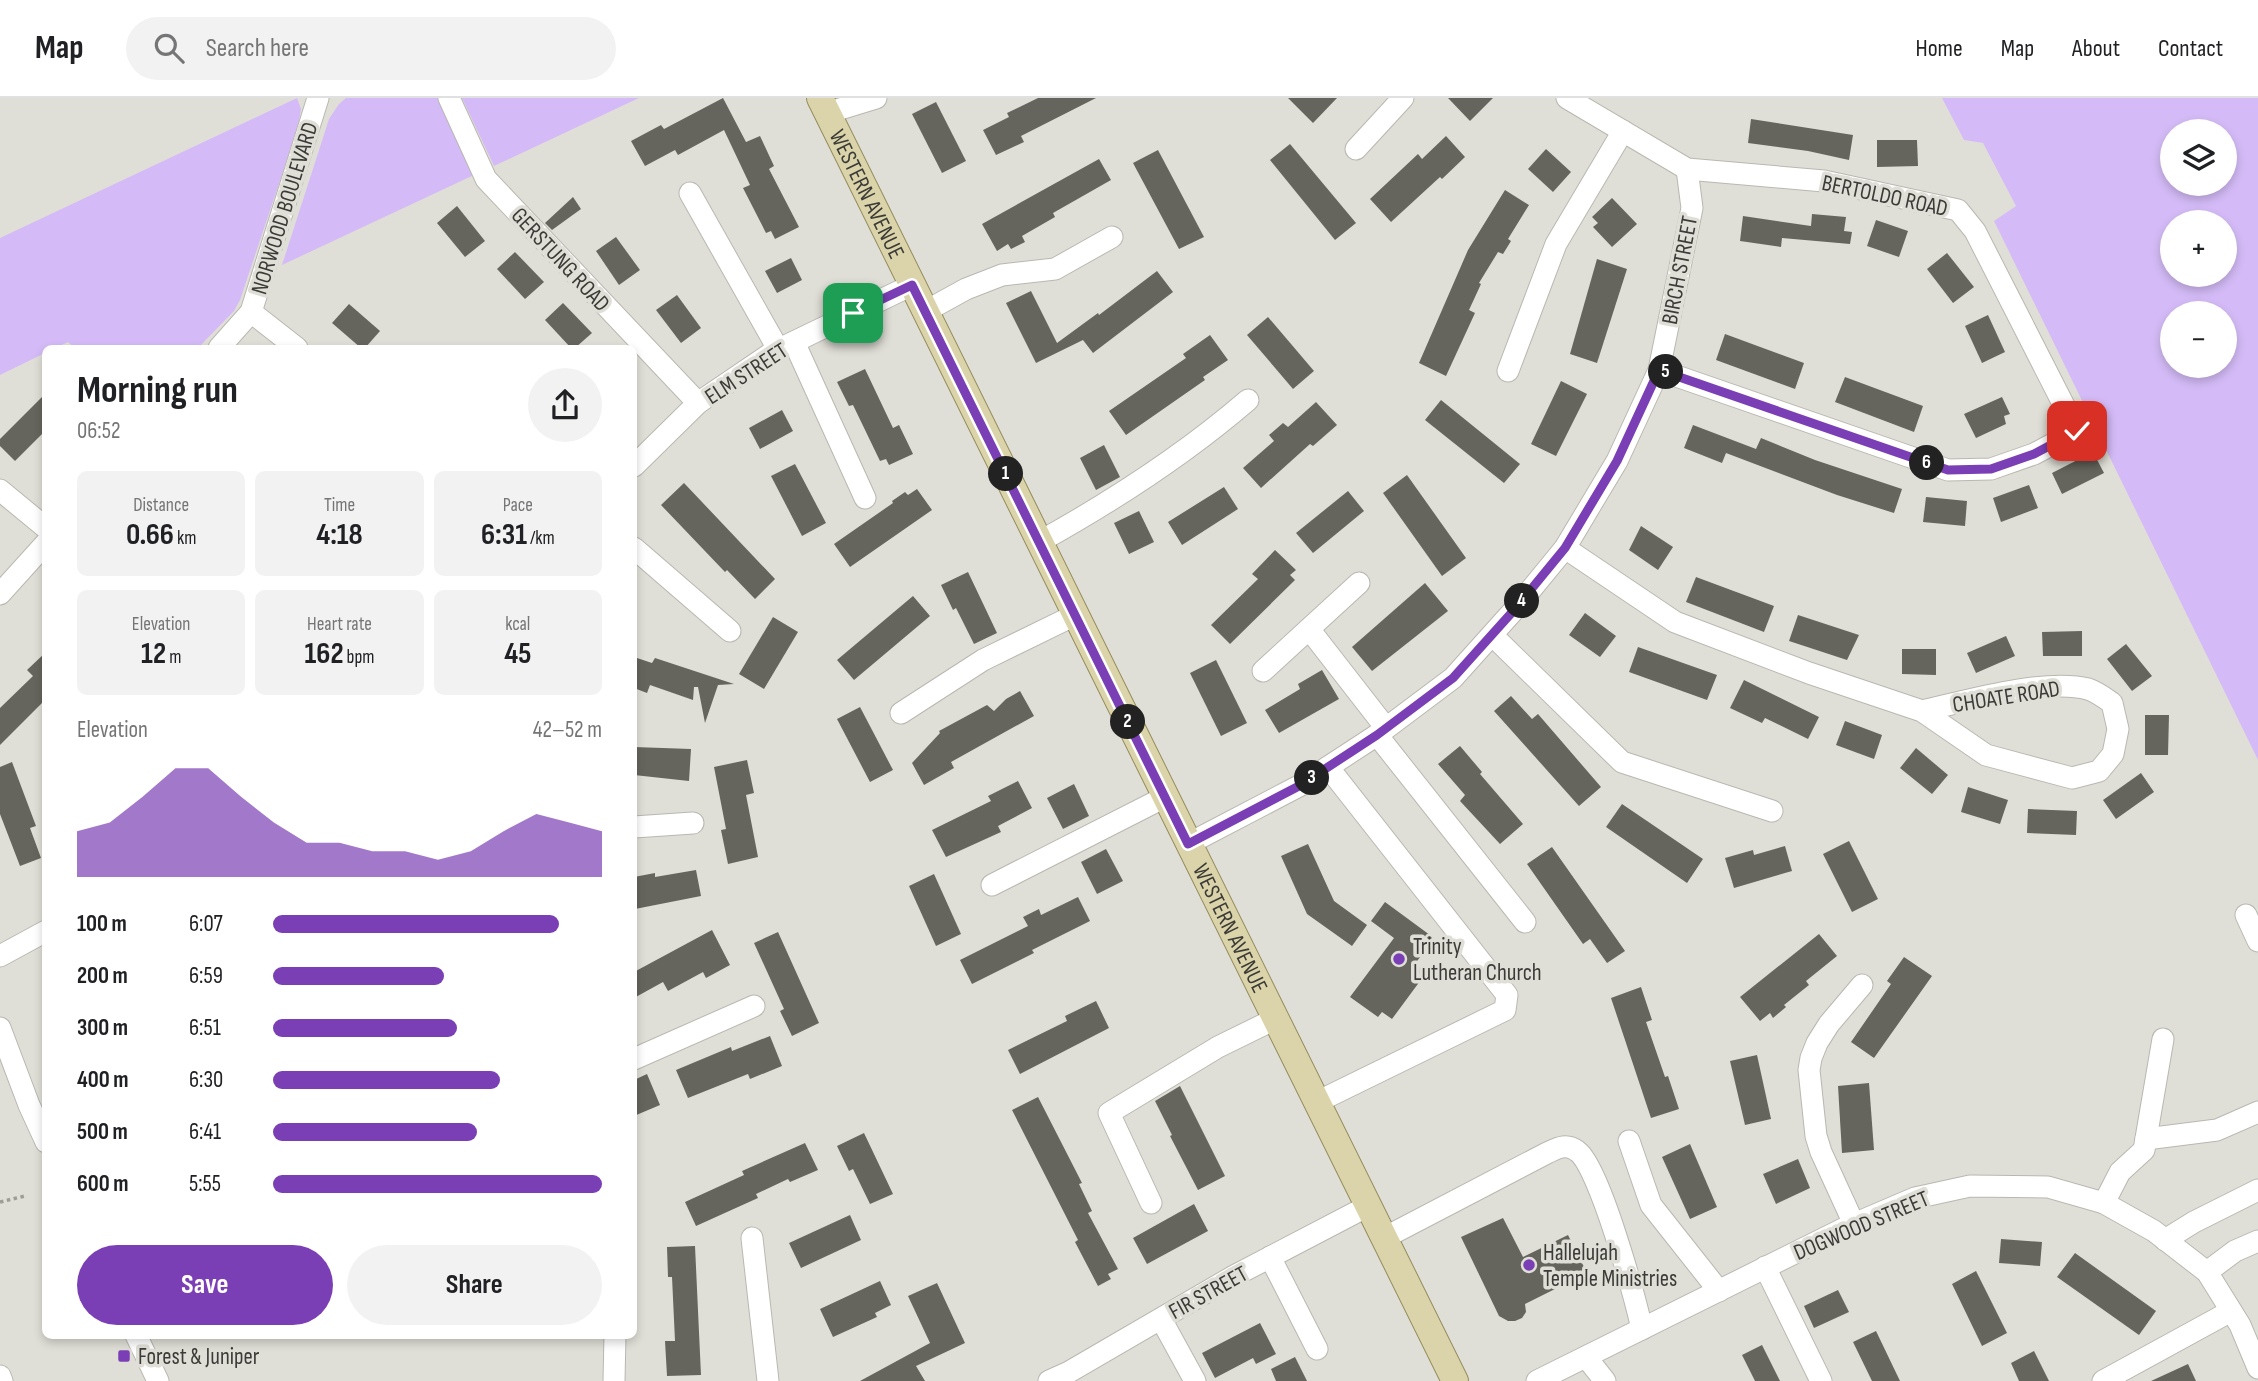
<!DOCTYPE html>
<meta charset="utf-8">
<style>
:root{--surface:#fff;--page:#f2f2f2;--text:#202124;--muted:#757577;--line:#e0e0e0;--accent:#7b3fb5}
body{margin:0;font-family:"Sofia Sans Condensed",sans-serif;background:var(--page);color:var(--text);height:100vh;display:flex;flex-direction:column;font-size:26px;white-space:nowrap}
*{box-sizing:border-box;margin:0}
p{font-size:23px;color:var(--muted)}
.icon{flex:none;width:38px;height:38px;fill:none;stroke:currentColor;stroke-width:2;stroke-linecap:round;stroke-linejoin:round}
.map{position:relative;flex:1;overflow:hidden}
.panel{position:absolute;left:42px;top:247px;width:595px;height:994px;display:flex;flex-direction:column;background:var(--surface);border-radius:10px;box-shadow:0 4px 10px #0003}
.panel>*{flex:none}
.tools{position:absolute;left:2160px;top:21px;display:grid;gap:14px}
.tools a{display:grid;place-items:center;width:77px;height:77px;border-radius:50%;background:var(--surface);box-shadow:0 4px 10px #0003;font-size:35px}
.pin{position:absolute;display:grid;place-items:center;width:60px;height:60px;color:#fff;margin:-30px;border-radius:14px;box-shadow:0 4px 10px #0006}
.km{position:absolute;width:35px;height:35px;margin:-18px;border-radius:50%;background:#222;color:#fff;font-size:19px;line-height:35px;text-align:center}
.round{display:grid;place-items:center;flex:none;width:74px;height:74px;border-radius:37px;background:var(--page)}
.overview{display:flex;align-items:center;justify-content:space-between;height:119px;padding:0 35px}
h1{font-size:38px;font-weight:700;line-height:52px}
.figures{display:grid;grid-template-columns:repeat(3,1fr);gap:10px;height:119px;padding:7px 35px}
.figures div{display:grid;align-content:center;border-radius:10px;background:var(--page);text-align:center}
.figures b{font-size:30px;font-weight:700}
.figures small{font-size:19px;font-weight:400}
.figures p{font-size:19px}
.chart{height:196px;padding:14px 35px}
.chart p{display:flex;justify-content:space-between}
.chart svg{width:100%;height:126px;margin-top:7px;fill:var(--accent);opacity:.7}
.primary-button{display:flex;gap:14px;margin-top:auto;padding:14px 35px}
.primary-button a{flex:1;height:80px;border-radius:42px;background:var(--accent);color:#fff;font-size:28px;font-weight:700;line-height:80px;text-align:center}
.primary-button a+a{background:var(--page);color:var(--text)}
ul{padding:0 35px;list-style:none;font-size:23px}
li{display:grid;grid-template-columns:112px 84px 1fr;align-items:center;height:52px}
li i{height:18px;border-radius:9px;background:var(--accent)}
header{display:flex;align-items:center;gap:42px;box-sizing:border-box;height:98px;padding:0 35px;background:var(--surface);border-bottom:2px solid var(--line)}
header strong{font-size:33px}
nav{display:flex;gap:38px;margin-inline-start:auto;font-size:24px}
.search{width:490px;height:63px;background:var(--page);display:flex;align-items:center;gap:18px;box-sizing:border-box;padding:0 24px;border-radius:38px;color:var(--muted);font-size:26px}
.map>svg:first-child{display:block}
.green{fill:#d4bbf7;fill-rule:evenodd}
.building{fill:#66655d}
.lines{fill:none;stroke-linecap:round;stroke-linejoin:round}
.minor-casing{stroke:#b9b8b0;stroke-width:23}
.major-casing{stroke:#938c5d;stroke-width:28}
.path{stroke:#9d9c96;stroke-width:3.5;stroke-dasharray:3.5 3.5;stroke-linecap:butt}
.minor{stroke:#fff;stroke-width:21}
.major{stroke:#dbd4aa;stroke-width:26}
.route-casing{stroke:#fff;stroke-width:14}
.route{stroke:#7b3fb5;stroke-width:9}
.poi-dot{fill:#7b3fb5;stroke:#e0dfd7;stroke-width:2.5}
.labels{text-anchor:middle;stroke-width:7;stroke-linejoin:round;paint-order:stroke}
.street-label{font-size:23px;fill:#3b3b37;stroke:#e0dfd7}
.poi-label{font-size:23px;fill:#3b3b37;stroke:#e0dfd7;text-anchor:start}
</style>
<header>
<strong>Map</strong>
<div class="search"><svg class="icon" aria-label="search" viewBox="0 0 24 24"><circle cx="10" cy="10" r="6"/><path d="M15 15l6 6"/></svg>Search here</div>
<nav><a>Home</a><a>Map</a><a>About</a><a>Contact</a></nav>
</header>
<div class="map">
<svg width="2258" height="1283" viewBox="0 0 2258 1283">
<rect width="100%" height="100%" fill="#e0dfd7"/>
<!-- green -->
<g class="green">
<polygon points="297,0 301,11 298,29 240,202 234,213 198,250 75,250 68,244 55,250 46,250 45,255 0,277 0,140"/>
<polygon points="346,0 439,0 474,77 282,167 329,21 339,6"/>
<polygon points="462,0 639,0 494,68"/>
<path d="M1942,0H2258V662L1994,123L2016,108L1983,45L1964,42ZM2224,33V86H2172V33ZM2224,124V177H2172V124ZM2172,215H2224V268H2172Z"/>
</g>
<!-- building -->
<g class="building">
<polygon points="723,0 746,44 760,38 774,68 769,71 799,129 775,141 771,133 766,135 743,90 750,87 724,32 678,57 675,52 645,68 631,43 661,27 664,31"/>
<polygon points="1038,0 1096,0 1021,38 1024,44 996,57 983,32 1009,19 1007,15"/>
<polygon points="1288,0 1337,0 1313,25"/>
<polygon points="1448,0 1493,0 1470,23"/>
<polygon points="936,4 966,63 942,75 912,16"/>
<polygon points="1751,21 1853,37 1849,62 1808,53 1748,45"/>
<polygon points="1446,38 1465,59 1442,81 1440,79 1391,124 1370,101 1418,56 1422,61"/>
<polygon points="1877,42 1917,42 1918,68 1877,69"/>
<polygon points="1290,46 1356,125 1335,142 1270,62"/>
<polygon points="1546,51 1571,74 1553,94 1528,71"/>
<polygon points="1158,52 1204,139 1179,151 1133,65"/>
<polygon points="1099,61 1111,82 1053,115 1055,119 1022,138 1025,144 1011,151 1008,146 997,153 982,126"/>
<polygon points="1505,92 1529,107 1508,141 1511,143 1503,156 1498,154 1479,185 1481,186 1469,212 1475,215 1446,278 1419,265 1468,152"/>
<polygon points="573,99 581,111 552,132 545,125"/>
<polygon points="1612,100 1637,126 1612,149 1593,129 1598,125 1592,119"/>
<polygon points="457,108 485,143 465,159 437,125"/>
<polygon points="1812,116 1846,119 1844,133 1852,134 1850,146 1782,140 1781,149 1740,143 1743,118 1811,128"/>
<polygon points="1876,122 1908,133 1899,159 1867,148"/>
<polygon points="616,139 640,172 619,187 596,153"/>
<polygon points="515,154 544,184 525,201 497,171"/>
<polygon points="1947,155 1974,189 1953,205 1927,171"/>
<polygon points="791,160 802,182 777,195 765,173"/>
<polygon points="1597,161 1627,171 1597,265 1570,256"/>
<polygon points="1157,173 1173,194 1093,255 1083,242 1036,265 1006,205 1031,193 1057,245 1098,215 1099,217"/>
<polygon points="677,197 701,230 681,245 656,212"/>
<polygon points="563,205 592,235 575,250 571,250 545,222"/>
<polygon points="349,206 380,233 365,250 361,250 332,225"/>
<polygon points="1988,217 2005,254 1982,265 1965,228"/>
<polygon points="1268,219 1314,273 1293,291 1247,237"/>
<polygon points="1725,236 1804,265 1795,291 1716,262"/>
<polygon points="1210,237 1228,262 1203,279 1205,282 1126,337 1109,313 1186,260 1183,256"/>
<polygon points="865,271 893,330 899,327 913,356 889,367 886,361 880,363 853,307 849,308 837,284"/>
<polygon points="1845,279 1923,308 1914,334 1835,304"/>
<polygon points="1561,283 1587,296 1556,358 1531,346"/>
<polygon points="46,295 46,332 15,363 0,348 0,341"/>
<polygon points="2002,299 2010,316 2004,318 2006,326 1976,340 1964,316"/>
<polygon points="1441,302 1520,366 1504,385 1425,322"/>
<polygon points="1316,304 1337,327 1313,348 1310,346 1261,390 1243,370 1274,343 1269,337 1283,325 1288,329"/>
<polygon points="782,312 793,333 760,351 749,330"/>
<polygon points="1693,327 1756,351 1761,340 1815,362 1902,391 1894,415 1837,397 1726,355 1722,365 1684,350"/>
<polygon points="1104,347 1120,379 1096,392 1080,360"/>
<polygon points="2093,354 2104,375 2062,396 2052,375"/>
<polygon points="795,366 826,425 802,438 771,378"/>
<polygon points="1407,377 1466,460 1442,478 1383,395"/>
<polygon points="684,385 775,481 755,501 727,472 725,474 661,407"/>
<polygon points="2029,387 2038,410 2001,424 1993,400"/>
<polygon points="1224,389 1238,411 1182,447 1168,424"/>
<polygon points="917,391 932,412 850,469 834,446 893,405 892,403 905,394 908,397"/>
<polygon points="1348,393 1364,413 1313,455 1296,435"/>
<polygon points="1926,399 1967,403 1965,428 1923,424"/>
<polygon points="1139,413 1154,444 1129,456 1114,425"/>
<polygon points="1641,428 1673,449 1658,472 1629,452"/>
<polygon points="1275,452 1296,472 1290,477 1295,482 1230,546 1211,527 1258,481 1252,476"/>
<polygon points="968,474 997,535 974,546 956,510 953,512 941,487"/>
<polygon points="1696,479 1774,508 1764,534 1686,504"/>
<polygon points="1425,485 1448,513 1372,573 1352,549"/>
<polygon points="913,498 930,518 854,582 837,562"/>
<polygon points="1585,515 1616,538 1600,559 1569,537"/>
<polygon points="1798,517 1859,537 1847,562 1789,543"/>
<polygon points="773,519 798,534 764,591 739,576"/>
<polygon points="2082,533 2082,558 2043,558 2042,534"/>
<polygon points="2006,538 2015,558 1976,575 1967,555"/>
<polygon points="2126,546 2152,578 2132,593 2107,561"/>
<polygon points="1638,549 1717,577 1707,602 1629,574"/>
<polygon points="1902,551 1936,551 1936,577 1902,576"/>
<polygon points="46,554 46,601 0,647 0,610 33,578 27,572"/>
<polygon points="634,559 652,565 655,560 734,586 718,587 705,625 698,589 694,589 693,602 650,587 647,595 634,590"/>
<polygon points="1216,562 1247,625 1221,638 1190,575"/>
<polygon points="1322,572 1339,601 1279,635 1265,612 1300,591 1298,586"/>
<polygon points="1744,582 1819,619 1808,641 1765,620 1762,625 1730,610"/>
<polygon points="1020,593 1034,618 951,664 954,670 924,687 912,665 940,635 939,633 987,607 994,613 1006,601"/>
<polygon points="1511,598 1532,621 1538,616 1601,689 1579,708 1494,613"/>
<polygon points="860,609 893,672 870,684 837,621"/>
<polygon points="2145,617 2169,617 2168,657 2145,657"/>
<polygon points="1845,623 1882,637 1874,661 1836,647"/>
<polygon points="1460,648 1482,674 1480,676 1523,726 1500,746 1460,703 1465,697 1438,666"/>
<polygon points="634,649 691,651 689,683 634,677"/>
<polygon points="1916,650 1948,677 1932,696 1900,670"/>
<polygon points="747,662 754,695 746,697 758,759 728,766 721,732 726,731 714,669"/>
<polygon points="12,664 36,728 30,730 41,760 20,768 0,716 0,669"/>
<polygon points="2141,675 2154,694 2116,721 2103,702"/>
<polygon points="1018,683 1032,710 998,728 1001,734 946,759 932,732 991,703 988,698"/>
<polygon points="1074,686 1089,718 1063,731 1047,700"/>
<polygon points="1968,689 2008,702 2000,726 1961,714"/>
<polygon points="1622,706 1703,761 1687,785 1606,729"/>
<polygon points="2028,711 2077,713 2076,737 2027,735"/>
<polygon points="1849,743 1878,801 1852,814 1823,756"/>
<polygon points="1308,746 1334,803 1367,827 1352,848 1307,816 1281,758"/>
<polygon points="1785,748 1792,773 1734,790 1725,760 1753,752 1754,757"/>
<polygon points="1552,749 1625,853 1607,865 1590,841 1583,846 1527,766"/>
<polygon points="1106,751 1123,783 1097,796 1081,764"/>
<polygon points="696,772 701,798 635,811 634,779 655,775 655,779"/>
<polygon points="934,776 961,836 936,848 909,788"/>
<polygon points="1078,799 1090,823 1032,852 1034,855 972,886 960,862 1028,828 1023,819 1039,811 1041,817"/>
<polygon points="1385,804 1434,840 1415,866 1426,875 1392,921 1382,914 1378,919 1350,899 1394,840 1371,823"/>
<polygon points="712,832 730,867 706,880 703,874 668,893 663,884 634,900 634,874"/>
<polygon points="778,834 819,925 792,938 780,913 784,911 754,845"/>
<polygon points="1819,836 1837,858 1806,883 1809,887 1784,907 1786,909 1773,920 1770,915 1760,923 1740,899"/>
<polygon points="1904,859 1932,878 1874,960 1851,944 1891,886 1887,883"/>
<polygon points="1641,889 1652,922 1646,924 1665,979 1668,978 1679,1011 1651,1020 1611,900"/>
<polygon points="1096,903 1109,930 1020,976 1008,952 1067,923 1065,918"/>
<polygon points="770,938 782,968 750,981 748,976 688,1000 676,972 731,949 732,953"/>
<polygon points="1757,957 1771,1021 1745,1027 1730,963"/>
<polygon points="647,976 660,1007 634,1018 634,982"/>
<polygon points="1869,985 1874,1052 1842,1055 1838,988"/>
<polygon points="1180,988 1225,1078 1198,1092 1170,1038 1172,1037 1155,1003"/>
<polygon points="1038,999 1082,1085 1079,1086 1092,1113 1088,1115 1118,1171 1108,1176 1111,1181 1098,1188 1075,1144 1078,1142 1012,1012"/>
<polygon points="864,1035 893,1096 870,1106 853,1071 849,1073 837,1048"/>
<polygon points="805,1045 818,1072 790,1084 788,1081 756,1096 758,1100 696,1128 685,1104 744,1077 742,1073"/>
<polygon points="1690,1046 1717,1109 1690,1121 1662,1059"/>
<polygon points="1798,1061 1810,1090 1776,1106 1763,1076"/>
<polygon points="1194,1106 1208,1133 1147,1166 1133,1140"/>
<polygon points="850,1117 861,1142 801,1170 789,1145"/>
<polygon points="1503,1120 1523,1159 1568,1137 1587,1175 1525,1206 1526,1214 1522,1220 1515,1223 1508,1223 1499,1218 1461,1139"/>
<polygon points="2001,1141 2042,1144 2040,1168 1999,1165"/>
<polygon points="695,1148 701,1277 667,1278 665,1243 675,1243 672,1179 668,1179 667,1149"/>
<polygon points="2075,1155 2156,1213 2139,1237 2057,1179"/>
<polygon points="1976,1173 2007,1235 1982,1248 1952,1186"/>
<polygon points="880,1183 891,1207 875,1215 877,1219 833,1239 820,1211"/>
<polygon points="937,1185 965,1245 916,1268 925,1283 860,1283 930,1245 908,1198"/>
<polygon points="1838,1192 1849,1214 1814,1230 1804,1208"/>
<polygon points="1260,1225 1276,1256 1256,1266 1253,1260 1215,1280 1202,1255"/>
<polygon points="1876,1233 1900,1283 1872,1283 1853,1244"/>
<polygon points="1762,1247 1780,1283 1755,1283 1742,1257"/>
<polygon points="2034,1253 2049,1283 2019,1283 2011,1265"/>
<polygon points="1295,1259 1307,1283 1276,1283 1271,1271"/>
<polygon points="2188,1266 2196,1283 2151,1283"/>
</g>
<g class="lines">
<defs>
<g id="minor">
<polyline points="449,0 486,81 698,305"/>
<polyline points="1567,0 1687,71 1824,83 1958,112 1975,133 2077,333 2034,356 1991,371 1948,372 1659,272"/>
<polyline points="827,15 876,0"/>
<polyline points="1356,51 1403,0"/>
<polyline points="690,95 778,251"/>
<polyline points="926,213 966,191 1002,177 1055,171 1112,139"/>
<polyline points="251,214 297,250"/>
<polyline points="794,244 865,400"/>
<polyline points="219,250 251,214 318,0"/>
<polyline points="1508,273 1556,146 1623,33"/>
<polyline points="634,368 698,305 773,254 912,187"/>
<polyline points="0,392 46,430"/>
<path d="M1039,444C1113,403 1183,358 1248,302"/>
<polyline points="634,450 730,533"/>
<path d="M1565,450L1675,524L1809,575L1922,613L1986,657L2072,680L2099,673L2113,656L2118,631L2112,605C2105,600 2097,594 2088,591C2045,580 1966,603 1922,613"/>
<polyline points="0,496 46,445"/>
<polyline points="1309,531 1386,630"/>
<polyline points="1492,537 1622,664 1772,713"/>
<polyline points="1263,573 1359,485"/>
<polyline points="901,615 983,562 1075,517"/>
<polyline points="1377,637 1525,824"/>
<polyline points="634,729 693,725"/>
<polyline points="1188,746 1299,688 1377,637 1453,580 1515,511 1565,450 1617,363 1659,272 1692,110 1687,71"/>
<polyline points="992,787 1165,699"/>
<polyline points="2246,817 2258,843"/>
<polyline points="0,858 46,833"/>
<polyline points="0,930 29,1007 46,1044"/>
<polyline points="634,961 754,908"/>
<polyline points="1317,1004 1505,912 1507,897 1328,669"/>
<polyline points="2146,1041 2217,1032 2258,1014"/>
<polyline points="1629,1043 1651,1107 1719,1193"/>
<polyline points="1151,1105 1109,1015 1218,949 1275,921"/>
<polyline points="2104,1105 2120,1074 2144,1052 2163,941"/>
<polyline points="1854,1126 1821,1054 1816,1038 1809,972 1811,960 1817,945 1829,926 1862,887"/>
<polyline points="752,1140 768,1283"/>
<path d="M1384,1140L1547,1055C1558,1050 1566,1045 1577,1053C1599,1067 1635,1200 1642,1231"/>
<polyline points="2165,1142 2194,1124 2258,1092"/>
<polyline points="1270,1159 1317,1251"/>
<polyline points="1765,1169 1821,1283"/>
<polyline points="2207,1174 2235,1153 2258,1143"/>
<polyline points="1161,1221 1195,1283"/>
<polyline points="136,1237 158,1283"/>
<polyline points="1586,1259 1605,1283"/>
<polyline points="0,1278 2,1283"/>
<polyline points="614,1283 615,1237"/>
<polyline points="1049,1283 1069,1274 1234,1178 1368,1108"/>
<polyline points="1537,1283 1847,1129 1915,1100 1970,1088 2048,1089 2104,1105 2154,1133 2207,1174 2240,1227 2258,1270"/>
<polyline points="2103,1283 2231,1213"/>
</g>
<g id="major">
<path id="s1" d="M820,0L1455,1283"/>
</g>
</defs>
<!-- minor casing -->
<use href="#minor" class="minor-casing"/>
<!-- major casing -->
<use href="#major" class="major-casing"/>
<!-- path -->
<polyline class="path" points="0,1104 25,1098"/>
<!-- minor -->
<use href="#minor" class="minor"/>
<!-- major -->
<use href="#major" class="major"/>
</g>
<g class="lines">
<defs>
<polyline id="route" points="853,215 912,187 1188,746 1299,688 1377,637 1453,580 1515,511 1565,450 1617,363 1659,272 1948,372 1991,371 2034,356 2077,333"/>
</defs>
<!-- route casing -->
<use href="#route" class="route-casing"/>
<!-- route -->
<use href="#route" class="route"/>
</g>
<!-- markers -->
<g class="poi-dot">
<circle cx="1399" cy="861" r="7"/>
<circle cx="1529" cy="1167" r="7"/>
<rect x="117" y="1251" width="14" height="14" rx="3.5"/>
</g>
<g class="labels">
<!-- street labels -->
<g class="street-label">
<text dy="8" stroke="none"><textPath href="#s1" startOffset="107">WESTERN AVENUE</textPath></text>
<text transform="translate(1885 97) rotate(12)" y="8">BERTOLDO ROAD</text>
<text transform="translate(284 110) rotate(-73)" y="8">NORWOOD BOULEVARD</text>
<text transform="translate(561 161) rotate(47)" y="8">GERSTUNG ROAD</text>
<text transform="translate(1679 172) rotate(-79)" y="8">BIRCH STREET</text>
<text transform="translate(746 275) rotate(-33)" y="8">ELM STREET</text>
<text transform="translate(2006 598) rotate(-9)" y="8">CHOATE ROAD</text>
<text dy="8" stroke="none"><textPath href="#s1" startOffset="926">WESTERN AVENUE</textPath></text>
<text transform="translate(1861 1127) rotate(-23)" y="8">DOGWOOD STREET</text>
<text transform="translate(1208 1194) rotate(-29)" y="8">FIR STREET</text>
</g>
<!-- poi labels -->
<g class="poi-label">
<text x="1413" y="856">Trinity<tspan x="1413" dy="26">Lutheran Church</tspan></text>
<text x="1543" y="1162">Hallelujah<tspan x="1543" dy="26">Temple Ministries</tspan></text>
<text x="138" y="1266">Forest &amp; Juniper</text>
</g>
</g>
</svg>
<div class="tools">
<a><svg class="icon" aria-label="layers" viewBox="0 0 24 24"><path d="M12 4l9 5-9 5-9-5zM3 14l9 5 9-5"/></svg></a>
<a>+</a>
<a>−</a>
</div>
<div class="pin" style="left:853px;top:215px;background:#1e9e55"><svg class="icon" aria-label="arrive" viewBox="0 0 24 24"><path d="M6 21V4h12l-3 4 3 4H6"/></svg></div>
<div class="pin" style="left:2077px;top:333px;background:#d93025"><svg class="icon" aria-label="check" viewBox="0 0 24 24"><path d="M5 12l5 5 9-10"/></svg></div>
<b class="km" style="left:1006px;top:376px">1</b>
<b class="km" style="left:1128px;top:624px">2</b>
<b class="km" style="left:1312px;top:680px">3</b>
<b class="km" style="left:1522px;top:503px">4</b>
<b class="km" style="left:1666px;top:274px">5</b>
<b class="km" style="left:1927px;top:365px">6</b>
<section class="panel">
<div class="overview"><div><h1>Morning run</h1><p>06:52</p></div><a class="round"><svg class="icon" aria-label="share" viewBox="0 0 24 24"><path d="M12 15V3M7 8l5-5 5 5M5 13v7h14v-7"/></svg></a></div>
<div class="figures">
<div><p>Distance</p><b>0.66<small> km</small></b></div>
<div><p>Time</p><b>4:18</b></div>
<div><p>Pace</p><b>6:31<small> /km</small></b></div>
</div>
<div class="figures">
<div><p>Elevation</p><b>12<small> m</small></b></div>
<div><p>Heart rate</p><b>162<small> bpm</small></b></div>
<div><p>kcal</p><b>45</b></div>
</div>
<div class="chart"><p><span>Elevation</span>42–52 m</p>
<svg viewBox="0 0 160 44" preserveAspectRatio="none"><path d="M0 44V28L10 25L20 16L30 6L40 6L50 16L60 25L70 32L80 32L90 35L100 35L110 38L120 35L130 28L140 22L150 25L160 28V44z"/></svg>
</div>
<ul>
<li><b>100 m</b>6:07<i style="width:87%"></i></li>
<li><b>200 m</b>6:59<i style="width:52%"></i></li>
<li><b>300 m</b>6:51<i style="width:56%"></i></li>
<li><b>400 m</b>6:30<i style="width:69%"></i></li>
<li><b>500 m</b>6:41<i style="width:62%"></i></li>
<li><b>600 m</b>5:55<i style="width:100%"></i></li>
</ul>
<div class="primary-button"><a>Save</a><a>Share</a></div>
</section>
</div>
